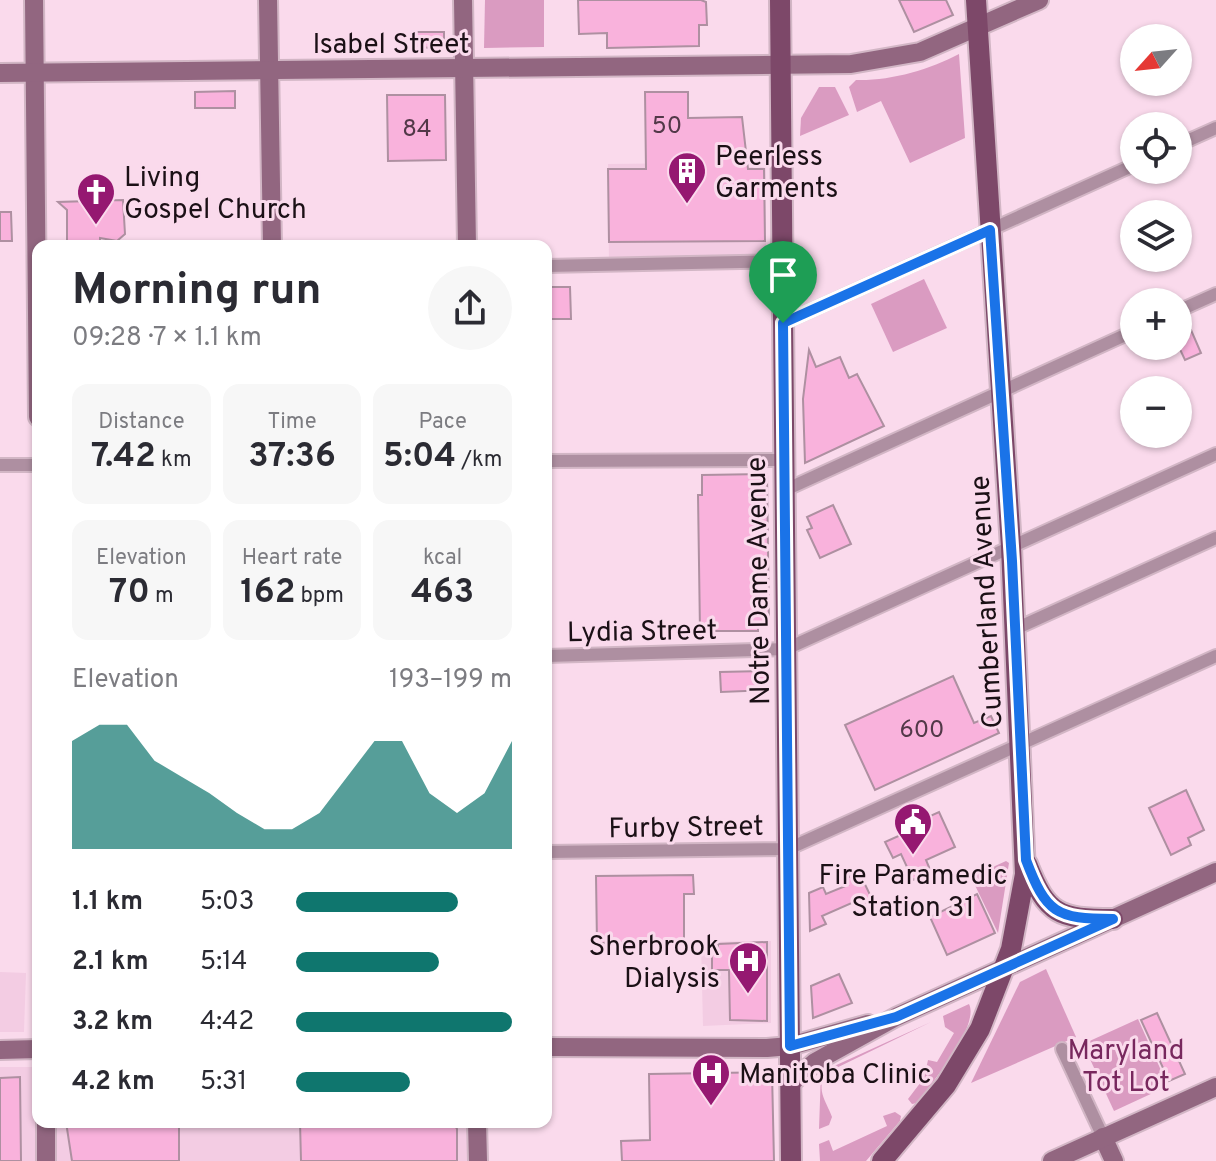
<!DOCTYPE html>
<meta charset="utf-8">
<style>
:root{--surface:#fff;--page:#f7f7f7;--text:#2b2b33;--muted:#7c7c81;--accent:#0f766e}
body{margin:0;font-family:Overpass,sans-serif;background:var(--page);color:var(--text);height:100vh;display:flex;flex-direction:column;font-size:30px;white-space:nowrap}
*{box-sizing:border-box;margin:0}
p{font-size:26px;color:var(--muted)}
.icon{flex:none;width:44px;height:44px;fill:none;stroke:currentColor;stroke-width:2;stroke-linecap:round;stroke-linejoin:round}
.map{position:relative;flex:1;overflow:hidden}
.panel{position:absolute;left:32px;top:240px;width:520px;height:888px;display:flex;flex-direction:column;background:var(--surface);border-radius:16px;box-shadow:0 2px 6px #0004}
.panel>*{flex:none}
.needle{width:52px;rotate:243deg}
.buttons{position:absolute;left:1120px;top:24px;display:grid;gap:16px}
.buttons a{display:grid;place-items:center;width:72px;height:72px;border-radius:50%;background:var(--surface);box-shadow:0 2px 6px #0004;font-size:40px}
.pin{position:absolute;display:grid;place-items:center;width:68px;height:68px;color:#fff;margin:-82px -34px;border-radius:50% 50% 50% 0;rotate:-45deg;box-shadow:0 0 8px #0007}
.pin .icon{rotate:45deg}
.round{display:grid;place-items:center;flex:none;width:84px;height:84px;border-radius:42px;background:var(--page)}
.headline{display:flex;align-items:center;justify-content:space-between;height:136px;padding:0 40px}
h1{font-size:44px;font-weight:700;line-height:60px}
.figures{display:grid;grid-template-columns:repeat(3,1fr);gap:12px;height:136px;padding:8px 40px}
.figures div{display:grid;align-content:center;border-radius:16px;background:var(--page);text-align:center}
.figures b{font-size:34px;font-weight:700}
.figures small{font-size:22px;font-weight:400}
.figures p{font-size:22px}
.chart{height:224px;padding:16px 40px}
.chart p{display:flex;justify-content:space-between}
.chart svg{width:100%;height:144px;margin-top:8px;fill:var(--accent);opacity:.7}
ul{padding:0 40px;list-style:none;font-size:26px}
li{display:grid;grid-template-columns:128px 96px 1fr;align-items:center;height:60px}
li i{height:20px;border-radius:10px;background:var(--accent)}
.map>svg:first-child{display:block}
.built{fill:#f3cce3}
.green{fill:#da9bc1}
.building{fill:#f9b2dc;stroke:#ae90a1;stroke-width:2}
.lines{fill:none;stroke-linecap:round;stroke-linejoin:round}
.street-casing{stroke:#d2b6c5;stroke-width:16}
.secondary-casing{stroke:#d2b6c5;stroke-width:22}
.primary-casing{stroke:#d2b6c5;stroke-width:24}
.street{stroke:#ae8fa1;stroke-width:12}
.secondary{stroke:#926680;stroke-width:18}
.primary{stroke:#7d4869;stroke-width:20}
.route-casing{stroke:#fff;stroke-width:16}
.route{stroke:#1a73e8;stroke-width:10}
.labels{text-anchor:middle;stroke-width:6;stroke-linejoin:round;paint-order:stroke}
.number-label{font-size:24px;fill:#523848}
.street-label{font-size:28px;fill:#1b1016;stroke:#fadaec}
.poi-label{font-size:28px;fill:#1b1016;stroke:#fadaec;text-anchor:start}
.park-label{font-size:28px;fill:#78285e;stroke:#fadaec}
</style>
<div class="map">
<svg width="1216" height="1161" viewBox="0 0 1216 1161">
<rect width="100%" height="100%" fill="#fadaec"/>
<!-- built -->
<g class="built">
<polygon points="699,163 699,167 766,167 766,262 609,265 608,164"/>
<polygon points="771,941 771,1023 703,1026 701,942"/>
<polygon points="0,972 26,973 24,1032 0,1032"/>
<polygon points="0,1067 38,1067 38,1122 487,1122 488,1161 0,1161"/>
</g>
<!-- green -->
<g class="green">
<polygon points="485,0 544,0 544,47 484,48"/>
<path d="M959,54L965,138L910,163L881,101L857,112L849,87L856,80C890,81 929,70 959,54Z"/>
<polygon points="819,87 835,87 849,115 800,136 801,118"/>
<polygon points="924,279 947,328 893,352 871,304"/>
<polygon points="1006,861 1009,863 998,933 971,877"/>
<polygon points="1046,969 1076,1037 971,1083 1020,982"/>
<path d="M969,1004C980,1026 931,1084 917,1103L912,1104L908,1099L924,1078L928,1060L937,1062L954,1033L945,1027L943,1016Z"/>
<polygon points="1138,1019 1168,1086 1114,1111 1083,1044"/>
<path d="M931,1022L828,1072C814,1087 826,1101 832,1117L829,1125L819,1129L821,1072Z"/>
<polygon points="895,1112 901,1116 900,1121 866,1161 820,1161 819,1144 829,1140 833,1151 887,1126 883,1116"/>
</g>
<!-- building -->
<g class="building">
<polygon points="578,0 701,0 706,2 707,25 699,25 699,46 607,48 607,33 579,34"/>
<polygon points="899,0 946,0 953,15 914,32"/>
<polygon points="415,32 444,32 444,47 415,48"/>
<polygon points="235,91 235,108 195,108 195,92"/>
<polygon points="645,92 688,92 688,118 742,117 748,169 764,169 765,241 609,242 608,169 646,169"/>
<polygon points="387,95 445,95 446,160 388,161"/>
<polygon points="123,200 125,234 117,241 100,238 100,245 67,242 67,210 58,202"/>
<polygon points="0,212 11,212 12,241 0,241"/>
<polygon points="546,287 570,287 571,319 546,319"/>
<polygon points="1185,329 1191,330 1201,353 1185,360 1178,345 1178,333"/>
<polygon points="809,350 816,367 840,357 849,378 857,374 884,426 805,463 803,399"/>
<polygon points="767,474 769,625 758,625 758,631 700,631 698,495 702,495 702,475"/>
<polygon points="833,505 851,544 820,558 807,530 812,528 807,517"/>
<polygon points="767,671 767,690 721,692 720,672"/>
<polygon points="953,676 974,723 991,716 999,733 875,790 845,725"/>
<polygon points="1186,790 1204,830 1188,838 1191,845 1171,855 1149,808"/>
<polygon points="939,812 955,847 926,860 931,872 913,880 901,854 893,858 885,842 921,826 919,821"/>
<polygon points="859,872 873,901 859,908 856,901 822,916 826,924 810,931 809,893 823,887 826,894 848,885 845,879"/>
<polygon points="693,875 694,894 684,894 684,942 597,943 596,876"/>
<polygon points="977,894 995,933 947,955 930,917"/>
<polygon points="767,942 767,1021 730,1020 729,970 712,970 712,954 718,955 718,944"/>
<polygon points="839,974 852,1003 813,1018 811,986"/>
<polygon points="1157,1013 1185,1074 1169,1081 1141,1020"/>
<polygon points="772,1072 774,1161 622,1161 621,1141 650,1140 649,1074"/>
<polygon points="20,1077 21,1161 0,1161 0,1078"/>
<polygon points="66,1122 179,1122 179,1161 72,1161"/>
<polygon points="300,1122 453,1122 457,1129 457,1161 301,1161"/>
</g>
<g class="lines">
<defs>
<g id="street">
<polyline points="1178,145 1216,128"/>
<polyline points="546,266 782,261"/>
<polyline points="1178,311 1216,294"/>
<polyline points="783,323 1134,165"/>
<polyline points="546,461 784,460"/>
<polyline points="0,465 38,465"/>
<polyline points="785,490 1134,331"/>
<polyline points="1015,629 1216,538"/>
<polyline points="546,656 786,649 1216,454"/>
<polyline points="546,852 788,849 1216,656"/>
<polyline points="1062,1049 1103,1137"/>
</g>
<g id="secondary">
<polyline points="34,0 38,417"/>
<polyline points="268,0 272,246"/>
<polyline points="463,0 467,246"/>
<polyline points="0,73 851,64 920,52 1039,0"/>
<polyline points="546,1047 767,1048 790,1046 868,1024"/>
<polyline points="0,1050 38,1049"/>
<polyline points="791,1083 815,1062 896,1017 1216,872"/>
<polyline points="46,1122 46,1161"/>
<polyline points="477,1122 478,1161"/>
<polyline points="1103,1137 1114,1161"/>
<polyline points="1052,1161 1216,1087"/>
</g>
<g id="primary">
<polyline points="780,0 791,1161"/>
<path d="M1027,864C1047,915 1059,919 1113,919"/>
<polyline points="882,1161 946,1085 980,1029 1011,949 1025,874 1011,547 976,0"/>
</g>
</defs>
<!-- street casing -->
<use href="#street" class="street-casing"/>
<!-- secondary casing -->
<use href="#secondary" class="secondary-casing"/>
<!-- primary casing -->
<use href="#primary" class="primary-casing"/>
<!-- street -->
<use href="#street" class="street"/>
<!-- secondary -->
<use href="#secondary" class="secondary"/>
<!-- primary -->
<use href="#primary" class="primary"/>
</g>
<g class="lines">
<defs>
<path id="route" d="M990,230L1012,561L1026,860C1046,913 1056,919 1113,919L896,1017L790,1046L783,323Z"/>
</defs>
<!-- route casing -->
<use href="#route" class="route-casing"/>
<!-- route -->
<use href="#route" class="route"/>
</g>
<!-- icons -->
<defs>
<symbol id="building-pin" viewBox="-11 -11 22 30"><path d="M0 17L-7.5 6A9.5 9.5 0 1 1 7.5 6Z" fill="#951871" stroke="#fadaec"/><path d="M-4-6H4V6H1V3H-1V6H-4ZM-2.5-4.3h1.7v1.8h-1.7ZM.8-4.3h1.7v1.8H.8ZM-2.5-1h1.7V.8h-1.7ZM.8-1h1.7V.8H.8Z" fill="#fff"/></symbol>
<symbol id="church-pin" viewBox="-11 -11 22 30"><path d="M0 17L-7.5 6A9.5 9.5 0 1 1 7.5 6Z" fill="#951871" stroke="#fadaec"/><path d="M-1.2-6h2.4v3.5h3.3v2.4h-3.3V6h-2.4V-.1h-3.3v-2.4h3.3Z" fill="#fff"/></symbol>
<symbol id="civic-pin" viewBox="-11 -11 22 30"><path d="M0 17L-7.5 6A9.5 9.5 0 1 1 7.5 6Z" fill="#951871" stroke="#fadaec"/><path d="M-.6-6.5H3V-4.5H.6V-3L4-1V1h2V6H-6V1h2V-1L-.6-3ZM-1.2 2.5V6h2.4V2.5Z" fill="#fff"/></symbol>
<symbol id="hospital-pin" viewBox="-11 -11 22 30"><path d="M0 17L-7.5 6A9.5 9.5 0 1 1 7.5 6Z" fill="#951871" stroke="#fadaec"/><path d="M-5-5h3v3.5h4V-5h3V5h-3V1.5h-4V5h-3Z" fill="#fff"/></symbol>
</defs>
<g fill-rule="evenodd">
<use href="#building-pin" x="665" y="149" width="44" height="60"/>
<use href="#church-pin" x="74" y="170" width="44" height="60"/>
<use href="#civic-pin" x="891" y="800" width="44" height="60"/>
<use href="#hospital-pin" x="726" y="939" width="44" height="60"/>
<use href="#hospital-pin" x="689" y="1051" width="44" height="60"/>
</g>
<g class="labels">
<!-- number labels -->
<g class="number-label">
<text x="667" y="133">50</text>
<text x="417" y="136">84</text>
<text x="922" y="737">600</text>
</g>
<!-- street labels -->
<g class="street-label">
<text x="391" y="53">Isabel Street</text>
<text transform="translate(757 581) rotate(-91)" y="10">Notre Dame Avenue</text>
<text transform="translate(985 602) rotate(-93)" y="10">Cumberland Avenue</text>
<text transform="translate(642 630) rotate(-1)" y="10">Lydia Street</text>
<text transform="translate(686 826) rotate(-1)" y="10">Furby Street</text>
</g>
<!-- poi labels -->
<g class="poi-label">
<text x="715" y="165">Peerless<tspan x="715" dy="32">Garments</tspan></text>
<text x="124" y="186">Living<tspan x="124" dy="32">Gospel Church</tspan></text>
<text x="913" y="884" text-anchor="middle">Fire Paramedic<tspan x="913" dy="32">Station 31</tspan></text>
<text x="720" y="955" text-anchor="end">Sherbrook<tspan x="720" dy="32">Dialysis</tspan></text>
<text x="739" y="1083">Manitoba Clinic</text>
</g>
<!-- park labels -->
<g class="park-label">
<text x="1126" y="1059">Maryland<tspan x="1126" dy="32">Tot Lot</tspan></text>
</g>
</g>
</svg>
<div class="buttons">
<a><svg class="needle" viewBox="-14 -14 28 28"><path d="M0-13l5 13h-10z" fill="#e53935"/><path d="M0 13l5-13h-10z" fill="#7c7c81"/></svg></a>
<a><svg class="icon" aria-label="locate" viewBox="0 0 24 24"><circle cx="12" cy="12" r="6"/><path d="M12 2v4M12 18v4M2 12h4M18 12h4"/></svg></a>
<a><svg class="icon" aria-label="layers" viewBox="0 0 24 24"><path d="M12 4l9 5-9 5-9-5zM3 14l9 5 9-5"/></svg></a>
<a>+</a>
<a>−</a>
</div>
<div class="pin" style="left:783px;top:323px;background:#1e9e55"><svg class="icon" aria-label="arrive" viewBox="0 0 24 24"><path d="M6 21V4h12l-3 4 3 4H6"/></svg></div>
<section class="panel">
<div class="headline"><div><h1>Morning run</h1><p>09:28 · 7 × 1.1 km</p></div><a class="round"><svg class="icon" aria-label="share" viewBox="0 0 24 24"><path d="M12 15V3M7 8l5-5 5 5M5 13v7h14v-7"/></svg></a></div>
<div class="figures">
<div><p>Distance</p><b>7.42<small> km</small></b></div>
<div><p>Time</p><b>37:36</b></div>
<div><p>Pace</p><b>5:04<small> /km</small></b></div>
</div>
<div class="figures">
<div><p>Elevation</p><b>70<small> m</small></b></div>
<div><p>Heart rate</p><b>162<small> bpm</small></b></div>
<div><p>kcal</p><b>463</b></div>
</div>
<div class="chart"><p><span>Elevation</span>193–199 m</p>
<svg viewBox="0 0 160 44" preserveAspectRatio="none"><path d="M0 44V11L10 6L20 6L30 17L40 22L50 27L60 33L70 38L80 38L90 33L100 22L110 11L120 11L130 27L140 33L150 27L160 11V44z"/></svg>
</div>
<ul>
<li><b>1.1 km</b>5:03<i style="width:75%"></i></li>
<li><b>2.1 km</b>5:14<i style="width:66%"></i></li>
<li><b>3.2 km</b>4:42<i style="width:100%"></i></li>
<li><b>4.2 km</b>5:31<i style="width:53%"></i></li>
</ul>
</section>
</div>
